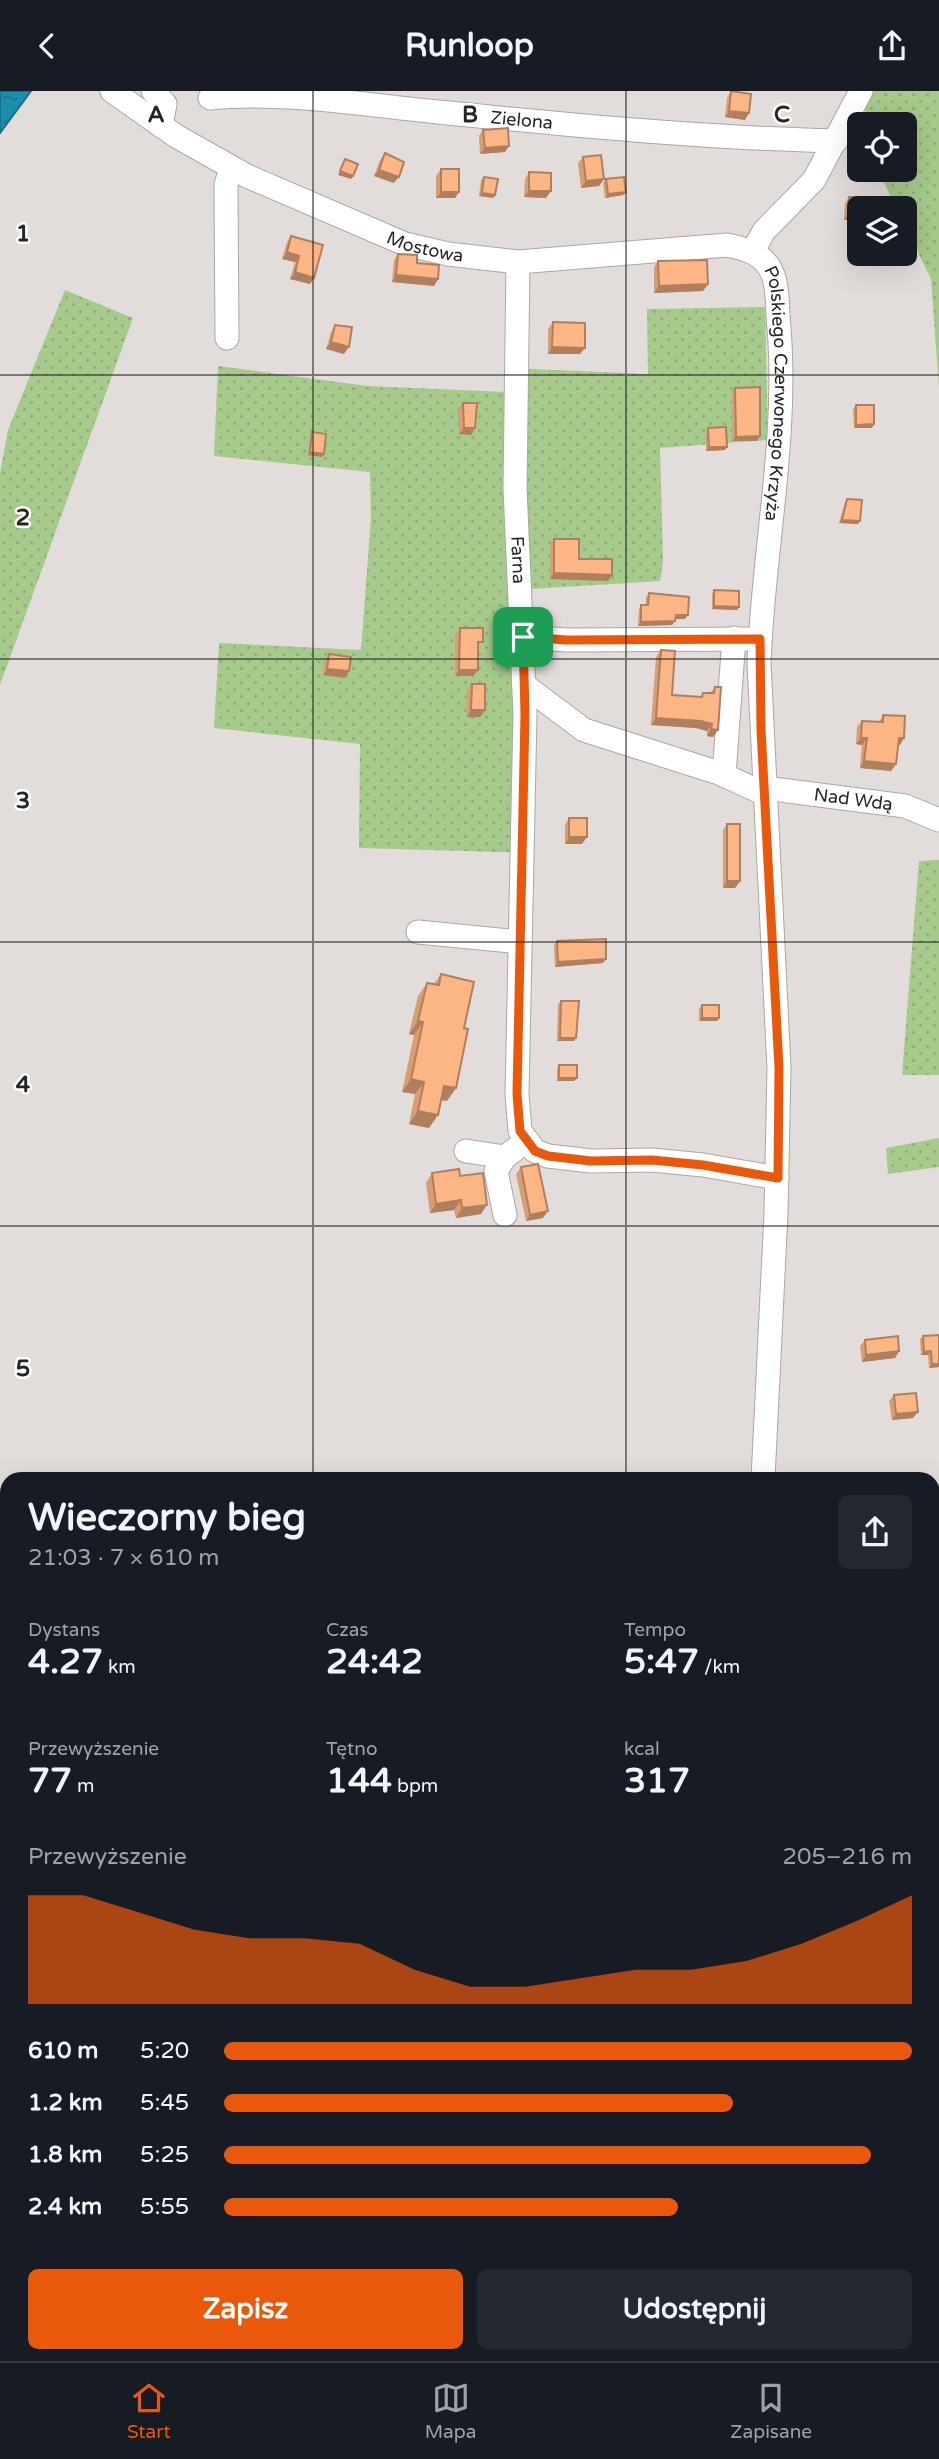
<!DOCTYPE html>
<html lang="pl">
<meta charset="utf-8">
<style>
:root{--surface:#171b24;--page:#242831;--text:#f1f3f6;--muted:#9ea1a6;--line:#363941;--accent:#ea580c}
body{margin:0;font-family:"Varela Round",sans-serif;background:var(--page);color:var(--text);height:100vh;display:flex;flex-direction:column;font-size:26px;white-space:nowrap}
*{box-sizing:border-box;margin:0}
p{font-size:23px;color:var(--muted)}
.icon{flex:none;width:38px;height:38px;fill:none;stroke:currentColor;stroke-width:2;stroke-linecap:round;stroke-linejoin:round}
.map{position:relative;flex:1;overflow:hidden}
.side{position:absolute;left:0px;top:1381px;width:940px;height:891px;display:flex;flex-direction:column;background:var(--surface);border-radius:21px 21px 0 0;box-shadow:0 7px 28px #0002}
.side>*{flex:none}
.tools{position:absolute;left:847px;top:21px;display:grid;gap:14px}
.tools a{display:grid;place-items:center;width:70px;height:70px;border-radius:10px;background:var(--surface);box-shadow:0 7px 28px #0002;font-size:35px}
.pin{position:absolute;display:grid;place-items:center;width:60px;height:60px;color:#fff;margin:-30px;border-radius:14px;box-shadow:0 4px 10px #0006}
.round{display:grid;place-items:center;flex:none;width:74px;height:74px;border-radius:10px;background:var(--page)}
.summary{display:flex;align-items:center;justify-content:space-between;height:119px;padding:0 28px}
h1{font-size:38px;font-weight:800;line-height:52px}
.stats{display:grid;grid-template-columns:repeat(3,1fr);gap:10px;height:119px;padding:7px 28px}
.stats div{display:grid;align-content:center}
.stats b{font-size:35px;font-weight:800}
.stats small{font-size:19px;font-weight:400}
.stats p{font-size:19px}
.chart{height:196px;padding:14px 28px}
.chart p{display:flex;justify-content:space-between}
.chart svg{width:100%;height:126px;margin-top:7px;fill:var(--accent);opacity:.7}
.cta{display:flex;gap:14px;margin-top:auto;padding:14px 28px}
.cta a{flex:1;height:80px;border-radius:10px;background:var(--accent);color:#fff;font-size:28px;font-weight:800;line-height:80px;text-align:center}
.cta a+a{background:var(--page);color:var(--text)}
ul{padding:0 28px;list-style:none;font-size:23px}
li{display:grid;grid-template-columns:112px 84px 1fr;align-items:center;height:52px}
li i{height:18px;border-radius:9px;background:var(--accent)}
header{display:flex;justify-content:space-between;align-items:center;height:91px;padding:0 28px;background:var(--surface);font-size:32px;font-weight:800}
.tabs{display:flex;justify-content:space-around;align-items:center;height:98px;border-top:2px solid var(--line);background:var(--surface);font-size:19px;color:var(--muted)}
.tabs a{display:grid;justify-items:center;gap:4px}
.tabs .active{color:var(--accent)}
.map>svg:first-child{display:block}
.grass{fill:url(#grass-dots)}
.water{fill:url(#water-ripples);stroke:#1e6f83;stroke-width:2}
.lines{fill:none;stroke-linecap:round;stroke-linejoin:round}
.minor-casing{stroke:#aca7a4;stroke-width:25}
.minor{stroke:#fff;stroke-width:23}
.wall{fill:#d99d72}
.shaded-wall{fill:#b07f5d}
.building{fill:#fcb685;stroke:#b07f5d;stroke-width:2}
.route-casing{stroke:#fff;stroke-width:14}
.route{stroke:#ea580c;stroke-width:9}
.grid{fill:none;stroke:#272524;stroke-width:2;stroke-opacity:0.55}
.labels{text-anchor:middle;stroke-width:5;stroke-linejoin:round;paint-order:stroke}
.street-label{font-size:18px;fill:#272524;stroke:#fff}
.grid-label{font-size:23px;text-anchor:middle;font-weight:bold;fill:#272524;stroke:#fff;stroke-width:5;stroke-linejoin:round;paint-order:stroke}
</style>
<header><svg class="icon" aria-label="back" viewBox="0 0 24 24"><path d="M15 5l-7 7 7 7"/></svg>Runloop<svg class="icon" aria-label="share" viewBox="0 0 24 24"><path d="M12 15V3M7 8l5-5 5 5M5 13v7h14v-7"/></svg></header>
<div class="map">
<svg width="939" height="2270" viewBox="0 0 939 2270">
<defs>
<pattern id="grass-dots" width="8" height="8" patternUnits="userSpaceOnUse" patternTransform="scale(1.75)"><rect width="8" height="8" fill="#a5ca8b"/><path d="M2 2h.1M6 6h.1" fill="none" stroke="#8ead78" stroke-width="1.8" stroke-linecap="round"/></pattern>
<pattern id="water-ripples" width="26" height="14" patternUnits="userSpaceOnUse" patternTransform="scale(1.75)"><rect width="26" height="14" fill="#1a8fac"/><path d="M2 4q2-2 4 0t4 0M15 11q2-2 4 0t4 0" fill="none" stroke="#17758c"/></pattern>
</defs>
<rect width="100%" height="100%" fill="#e2ddda"/>
<!-- grass -->
<g class="grass">
<polygon points="873,0 939,0 939,297 931,188 905,134 905,117 896,117 878,79 905,79 905,33 868,33 865,16"/>
<polygon points="65,199 133,227 0,594 0,382 8,339"/>
<polygon points="765,216 768,349 660,357 663,471 660,490 531,498 537,635 533,762 359,757 360,653 214,637 219,552 361,559 371,427 370,381 214,365 218,275 367,295 506,301 507,277 648,283 647,218"/>
<polygon points="939,769 939,984 902,984 919,770"/>
<polygon points="939,1047 939,1076 888,1083 886,1057"/>
</g>
<!-- water -->
<g class="water">
<polygon points="0,0 31,0 0,42"/>
<polygon points="939,1759 939,1851 933,1852 933,1763"/>
</g>
<g class="lines">
<defs>
<g id="minor">
<path id="s1" d="M112,0L176,45L247,85L405,153L448,163L518,171L727,154C747,158 765,163 773,184C779,200 777,221 779,237C788,349 763,461 759,572L779,977L776,1122L763,1388"/>
<polyline points="153,0 165,13 161,35"/>
<path id="s2" d="M210,7C285,0 364,14 438,21C570,34 703,47 836,50"/>
<polyline points="753,160 764,140 814,89 861,0"/>
<path id="s3" d="M518,171L515,397L525,623L517,1004L520,1040L535,1060L548,1065L591,1070L652,1069L703,1074L777,1087"/>
<polyline points="227,247 226,94 231,77"/>
<polyline points="523,546 567,549 760,548"/>
<polyline points="524,594 584,639 719,682 765,703"/>
<polyline points="724,684 734,547"/>
<path id="s4" d="M765,697L905,715L939,729"/>
<polyline points="418,841 520,851"/>
<polyline points="466,1060 505,1066"/>
<polyline points="505,1124 496,1080 505,1066 526,1050"/>
<polyline points="933,1870 939,1871"/>
<polyline points="710,2270 710,2264"/>
</g>
</defs>
<!-- minor casing -->
<use href="#minor" class="minor-casing"/>
<!-- minor -->
<use href="#minor" class="minor"/>
</g>
<!-- wall -->
<g class="wall">
<polygon points="731,0 745,29 725,26 727,7"/>
<polygon points="483,39 505,61 480,63 479,45"/>
<polygon points="385,62 394,92 374,85 380,69"/>
<polygon points="583,66 604,88 599,95 581,97 578,72"/>
<polygon points="441,78 459,101 455,107 436,107 436,85"/>
<polygon points="529,81 546,107 524,106 525,88"/>
<polygon points="484,86 493,107 479,105 481,89"/>
<polygon points="606,88 626,101 623,104 605,107 603,92"/>
<polygon points="849,106 859,117 859,135 859,129 844,129 845,112"/>
<polygon points="291,145 314,187 310,193 290,188 295,171 282,168 287,151"/>
<polygon points="398,163 417,172 438,188 434,195 392,191 394,169"/>
<polygon points="863,163 900,163 896,169 864,173"/>
<polygon points="658,170 708,193 703,200 654,202 654,176"/>
<polygon points="553,231 580,263 548,263 548,238"/>
<polygon points="335,234 344,263 326,258 331,241"/>
<polygon points="735,297 757,350 732,350 732,301"/>
<polygon points="463,312 475,337 471,344 459,343 458,318"/>
<polygon points="856,314 872,337 854,337 853,318"/>
<polygon points="708,337 725,359 706,360 706,340"/>
<polygon points="312,341 324,363 322,366 308,364 310,345"/>
<polygon points="847,408 858,433 839,432 845,411"/>
<polygon points="554,448 579,468 612,484 608,490 550,488 550,454"/>
<polygon points="714,499 739,516 737,519 712,518 712,503"/>
<polygon points="649,502 685,528 675,528 675,530 672,534 638,535 639,518 641,514 646,514 646,506"/>
<polygon points="460,537 478,557 478,579 473,585 455,585 455,544"/>
<polygon points="661,559 672,604 700,606 703,602 710,602 715,596 718,639 713,646 707,645 707,640 696,637 651,634 656,566"/>
<polygon points="329,563 345,587 323,584 324,570"/>
<polygon points="472,593 485,619 480,626 467,626 467,599"/>
<polygon points="883,624 900,654 898,654 896,673 891,680 860,677 862,654 856,653 857,636 862,630 879,631"/>
<polygon points="569,727 582,753 565,753 565,734"/>
<polygon points="727,733 740,790 735,797 723,797 723,739"/>
<polygon points="557,850 603,872 555,876 554,854"/>
<polygon points="441,883 447,1010 441,1009 429,1037 409,1033 415,1003 402,1001 414,944 409,943 418,905 427,892 434,893"/>
<polygon points="561,910 574,950 557,950 558,913"/>
<polygon points="702,914 717,930 699,930 699,918"/>
<polygon points="559,974 577,987 574,990 557,990 557,977"/>
<polygon points="521,1076 543,1127 526,1130 516,1083"/>
<polygon points="432,1082 460,1085 481,1123 456,1127 454,1119 430,1122 426,1092"/>
<polygon points="923,1245 939,1276 929,1277 928,1264 921,1264 920,1248"/>
<polygon points="865,1249 899,1260 895,1267 862,1271 860,1255"/>
<polygon points="894,1304 913,1327 892,1329 889,1310"/>
</g>
<!-- shaded-wall -->
<g class="shaded-wall">
<polygon points="729,20 749,22 745,29 725,26"/>
<polygon points="509,55 505,61 480,63 485,57"/>
<polygon points="379,79 399,86 394,92 374,85"/>
<polygon points="340,80 353,85 351,88 338,84"/>
<polygon points="604,88 599,95 581,97 586,90"/>
<polygon points="529,100 551,100 546,107 524,106"/>
<polygon points="441,101 459,101 455,107 436,107"/>
<polygon points="626,101 623,104 605,107 608,103"/>
<polygon points="482,102 495,104 493,107 479,105"/>
<polygon points="848,123 859,123 859,129 844,129"/>
<polygon points="287,161 299,165 295,171 282,168"/>
<polygon points="900,163 896,169 864,173 868,168"/>
<polygon points="295,181 314,187 310,193 290,188"/>
<polygon points="396,184 438,188 434,195 392,191"/>
<polygon points="708,193 703,200 654,202 659,195"/>
<polygon points="331,251 349,256 344,263 326,258"/>
<polygon points="552,256 585,257 580,263 548,263"/>
<polygon points="874,333 872,337 854,337 856,334"/>
<polygon points="464,337 475,337 471,344 459,343"/>
<polygon points="760,345 757,350 732,350 736,346"/>
<polygon points="709,356 727,356 725,359 706,360"/>
<polygon points="310,361 324,363 322,366 308,364"/>
<polygon points="842,429 860,430 858,433 839,432"/>
<polygon points="554,482 612,484 608,490 550,488"/>
<polygon points="714,515 739,516 737,519 712,518"/>
<polygon points="676,524 688,524 685,528 673,528"/>
<polygon points="675,530 672,534 638,535 641,531"/>
<polygon points="327,578 349,580 345,587 323,584"/>
<polygon points="459,579 478,579 473,585 455,585"/>
<polygon points="471,619 485,619 480,626 467,626"/>
<polygon points="656,627 701,630 712,633 707,640 696,637 651,634"/>
<polygon points="711,638 718,639 713,646 707,645"/>
<polygon points="861,647 867,647 862,654 856,653"/>
<polygon points="899,647 904,647 900,654 894,654"/>
<polygon points="864,670 896,673 891,680 860,677"/>
<polygon points="569,746 587,746 582,753 565,753"/>
<polygon points="727,790 740,790 735,797 723,797"/>
<polygon points="606,868 603,872 555,876 558,871"/>
<polygon points="702,927 719,927 717,930 699,930"/>
<polygon points="418,930 423,931 414,944 409,943"/>
<polygon points="560,947 576,947 574,950 557,950"/>
<polygon points="559,987 577,987 574,990 557,990"/>
<polygon points="411,988 424,991 415,1003 402,1001"/>
<polygon points="444,995 456,997 447,1010 435,1008"/>
<polygon points="418,1020 438,1024 429,1037 409,1033"/>
<polygon points="461,1109 454,1119 430,1122 436,1113"/>
<polygon points="487,1114 481,1123 456,1127 462,1117"/>
<polygon points="548,1120 543,1127 526,1130 530,1124"/>
<polygon points="899,1260 895,1267 862,1271 866,1264"/>
<polygon points="931,1260 928,1264 921,1264 924,1261"/>
<polygon points="932,1273 939,1273 939,1276 929,1277"/>
<polygon points="918,1321 913,1327 892,1329 896,1323"/>
<rect x="933" y="1558" width="6" height="7"/>
<rect x="933" y="1657" width="6" height="3"/>
</g>
<!-- building -->
<g class="building">
<polygon points="731,0 751,3 749,22 729,20"/>
<polygon points="508,37 509,55 485,57 483,39"/>
<polygon points="385,62 404,71 399,86 379,79"/>
<polygon points="601,64 604,88 586,90 583,66"/>
<polygon points="345,68 358,73 353,85 340,80"/>
<rect x="441" y="78" width="18" height="23"/>
<polygon points="529,81 551,82 551,100 529,100"/>
<polygon points="484,86 498,88 495,104 482,102"/>
<polygon points="624,86 626,101 608,103 606,88"/>
<polygon points="849,106 877,107 877,117 859,117 859,123 848,123"/>
<polygon points="291,145 323,154 314,187 295,181 299,165 287,161"/>
<polygon points="398,163 417,164 417,172 439,174 438,188 396,184"/>
<polygon points="867,163 900,163 868,168"/>
<polygon points="707,169 708,193 659,195 658,170"/>
<polygon points="553,231 585,232 585,257 552,256"/>
<polygon points="335,234 352,236 349,256 331,251"/>
<polygon points="760,296 760,345 736,346 735,297"/>
<polygon points="463,312 477,312 475,337 464,337"/>
<polygon points="856,314 874,314 874,333 856,334"/>
<polygon points="726,336 727,356 709,356 708,337"/>
<polygon points="312,341 326,343 324,363 310,361"/>
<polygon points="847,408 862,409 860,430 842,429"/>
<polygon points="554,448 579,448 579,468 612,468 612,484 554,482"/>
<polygon points="714,499 739,500 739,516 714,515"/>
<polygon points="649,502 689,506 688,524 676,524 675,530 641,531 641,514 648,514"/>
<polygon points="460,537 483,537 483,551 478,551 478,579 459,579"/>
<polygon points="661,559 675,560 672,604 702,606 703,602 714,602 715,596 721,596 718,639 711,638 712,633 701,630 656,627"/>
<polygon points="329,563 351,566 349,580 327,578"/>
<polygon points="472,593 485,593 485,619 471,619"/>
<polygon points="883,624 905,625 904,647 899,647 896,673 864,670 867,647 861,647 862,630 883,631"/>
<rect x="569" y="727" width="18" height="19"/>
<rect x="727" y="733" width="13" height="57"/>
<polygon points="606,848 606,868 558,871 557,850"/>
<polygon points="441,883 474,891 464,937 468,938 456,997 444,995 438,1024 418,1020 424,991 411,988 423,931 418,930 427,892 439,894"/>
<polygon points="561,910 579,910 576,947 560,947"/>
<rect x="702" y="914" width="17" height="13"/>
<rect x="559" y="974" width="18" height="13"/>
<polygon points="538,1073 548,1120 530,1124 521,1076"/>
<polygon points="459,1078 460,1085 483,1082 487,1114 462,1117 461,1109 436,1113 432,1082"/>
<polygon points="939,1244 939,1273 932,1273 931,1260 924,1261 923,1245"/>
<polygon points="898,1245 899,1260 866,1264 865,1249"/>
<polygon points="916,1302 918,1321 896,1323 894,1304"/>
<rect x="933" y="1489" width="6" height="69"/>
<rect x="933" y="1607" width="6" height="50"/>
</g>
<g class="lines">
<defs>
<polygon id="route" points="523,546 567,549 760,548 761,639 779,977 778,1087 703,1074 652,1069 591,1070 548,1065 535,1060 520,1040 517,1003 525,623"/>
</defs>
<!-- route casing -->
<use href="#route" class="route-casing"/>
<!-- route -->
<use href="#route" class="route"/>
</g>
<!-- grid -->
<path class="grid" d="M313,0V1388M626,0V1388M0,284H939M0,568H939M0,851H939M0,1135H939M0,1419H7M933,1419H939M0,1702H7M933,1702H939M0,1986H7M933,1986H939M313,2264V2270M626,2264V2270"/>
<g class="labels">
<!-- street labels -->
<g class="street-label">
<text dy="6" stroke="none"><textPath href="#s2" startOffset="313">Zielona</textPath></text>
<text dy="6" stroke="none"><textPath href="#s1" startOffset="352">Mostowa</textPath></text>
<text dy="6" stroke="none"><textPath href="#s1" startOffset="833">Polskiego Czerwonego Krzyża</textPath></text>
<text dy="6" stroke="none"><textPath href="#s3" startOffset="298">Farna</textPath></text>
<text dy="6" stroke="none"><textPath href="#s4" startOffset="89">Nad Wdą</textPath></text>
</g>
</g>
<g class="grid-label">
<text x="156" y="31">A</text>
<text x="470" y="31">B</text>
<text x="782" y="31">C</text>
<text x="23" y="150">1</text>
<text x="23" y="434">2</text>
<text x="23" y="717">3</text>
<text x="23" y="1001">4</text>
<text x="23" y="1285">5</text>
</g>
</svg>
<div class="tools">
<a><svg class="icon" aria-label="locate" viewBox="0 0 24 24"><circle cx="12" cy="12" r="6"/><path d="M12 2v4M12 18v4M2 12h4M18 12h4"/></svg></a>
<a><svg class="icon" aria-label="layers" viewBox="0 0 24 24"><path d="M12 4l9 5-9 5-9-5zM3 14l9 5 9-5"/></svg></a>
</div>
<div class="pin" style="left:523px;top:546px;background:#1e9e55"><svg class="icon" aria-label="arrive" viewBox="0 0 24 24"><path d="M6 21V4h12l-3 4 3 4H6"/></svg></div>
<section class="side">
<div class="summary"><div><h1>Wieczorny bieg</h1><p>21:03 · 7 × 610 m</p></div><a class="round"><svg class="icon" aria-label="share" viewBox="0 0 24 24"><path d="M12 15V3M7 8l5-5 5 5M5 13v7h14v-7"/></svg></a></div>
<div class="stats">
<div><p>Dystans</p><b>4.27<small> km</small></b></div>
<div><p>Czas</p><b>24:42</b></div>
<div><p>Tempo</p><b>5:47<small> /km</small></b></div>
</div>
<div class="stats">
<div><p>Przewyższenie</p><b>77<small> m</small></b></div>
<div><p>Tętno</p><b>144<small> bpm</small></b></div>
<div><p>kcal</p><b>317</b></div>
</div>
<div class="chart"><p><span>Przewyższenie</span>205–216 m</p>
<svg viewBox="0 0 160 44" preserveAspectRatio="none"><path d="M0 44V6L10 6L20 12L30 18L40 21L50 21L60 23L70 32L80 38L90 38L100 35L110 32L120 32L130 29L140 23L150 15L160 6V44z"/></svg>
</div>
<ul>
<li><b>610 m</b>5:20<i style="width:100%"></i></li>
<li><b>1.2 km</b>5:45<i style="width:74%"></i></li>
<li><b>1.8 km</b>5:25<i style="width:94%"></i></li>
<li><b>2.4 km</b>5:55<i style="width:66%"></i></li>
</ul>
<div class="cta"><a>Zapisz</a><a>Udostępnij</a></div>
</section>
</div>
<nav class="tabs">
<a class="active"><svg class="icon" aria-label="home" viewBox="0 0 24 24"><path d="M3 11l9-7 9 7M6 9v11h12V9"/></svg>Start</a>
<a><svg class="icon" aria-label="map" viewBox="0 0 24 24"><path d="M3 6l6-2 6 2 6-2v14l-6 2-6-2-6 2zM9 4v14M15 6v14"/></svg>Mapa</a>
<a><svg class="icon" aria-label="saved" viewBox="0 0 24 24"><path d="M7 4h10v16l-5-4-5 4z"/></svg>Zapisane</a>
</nav>
